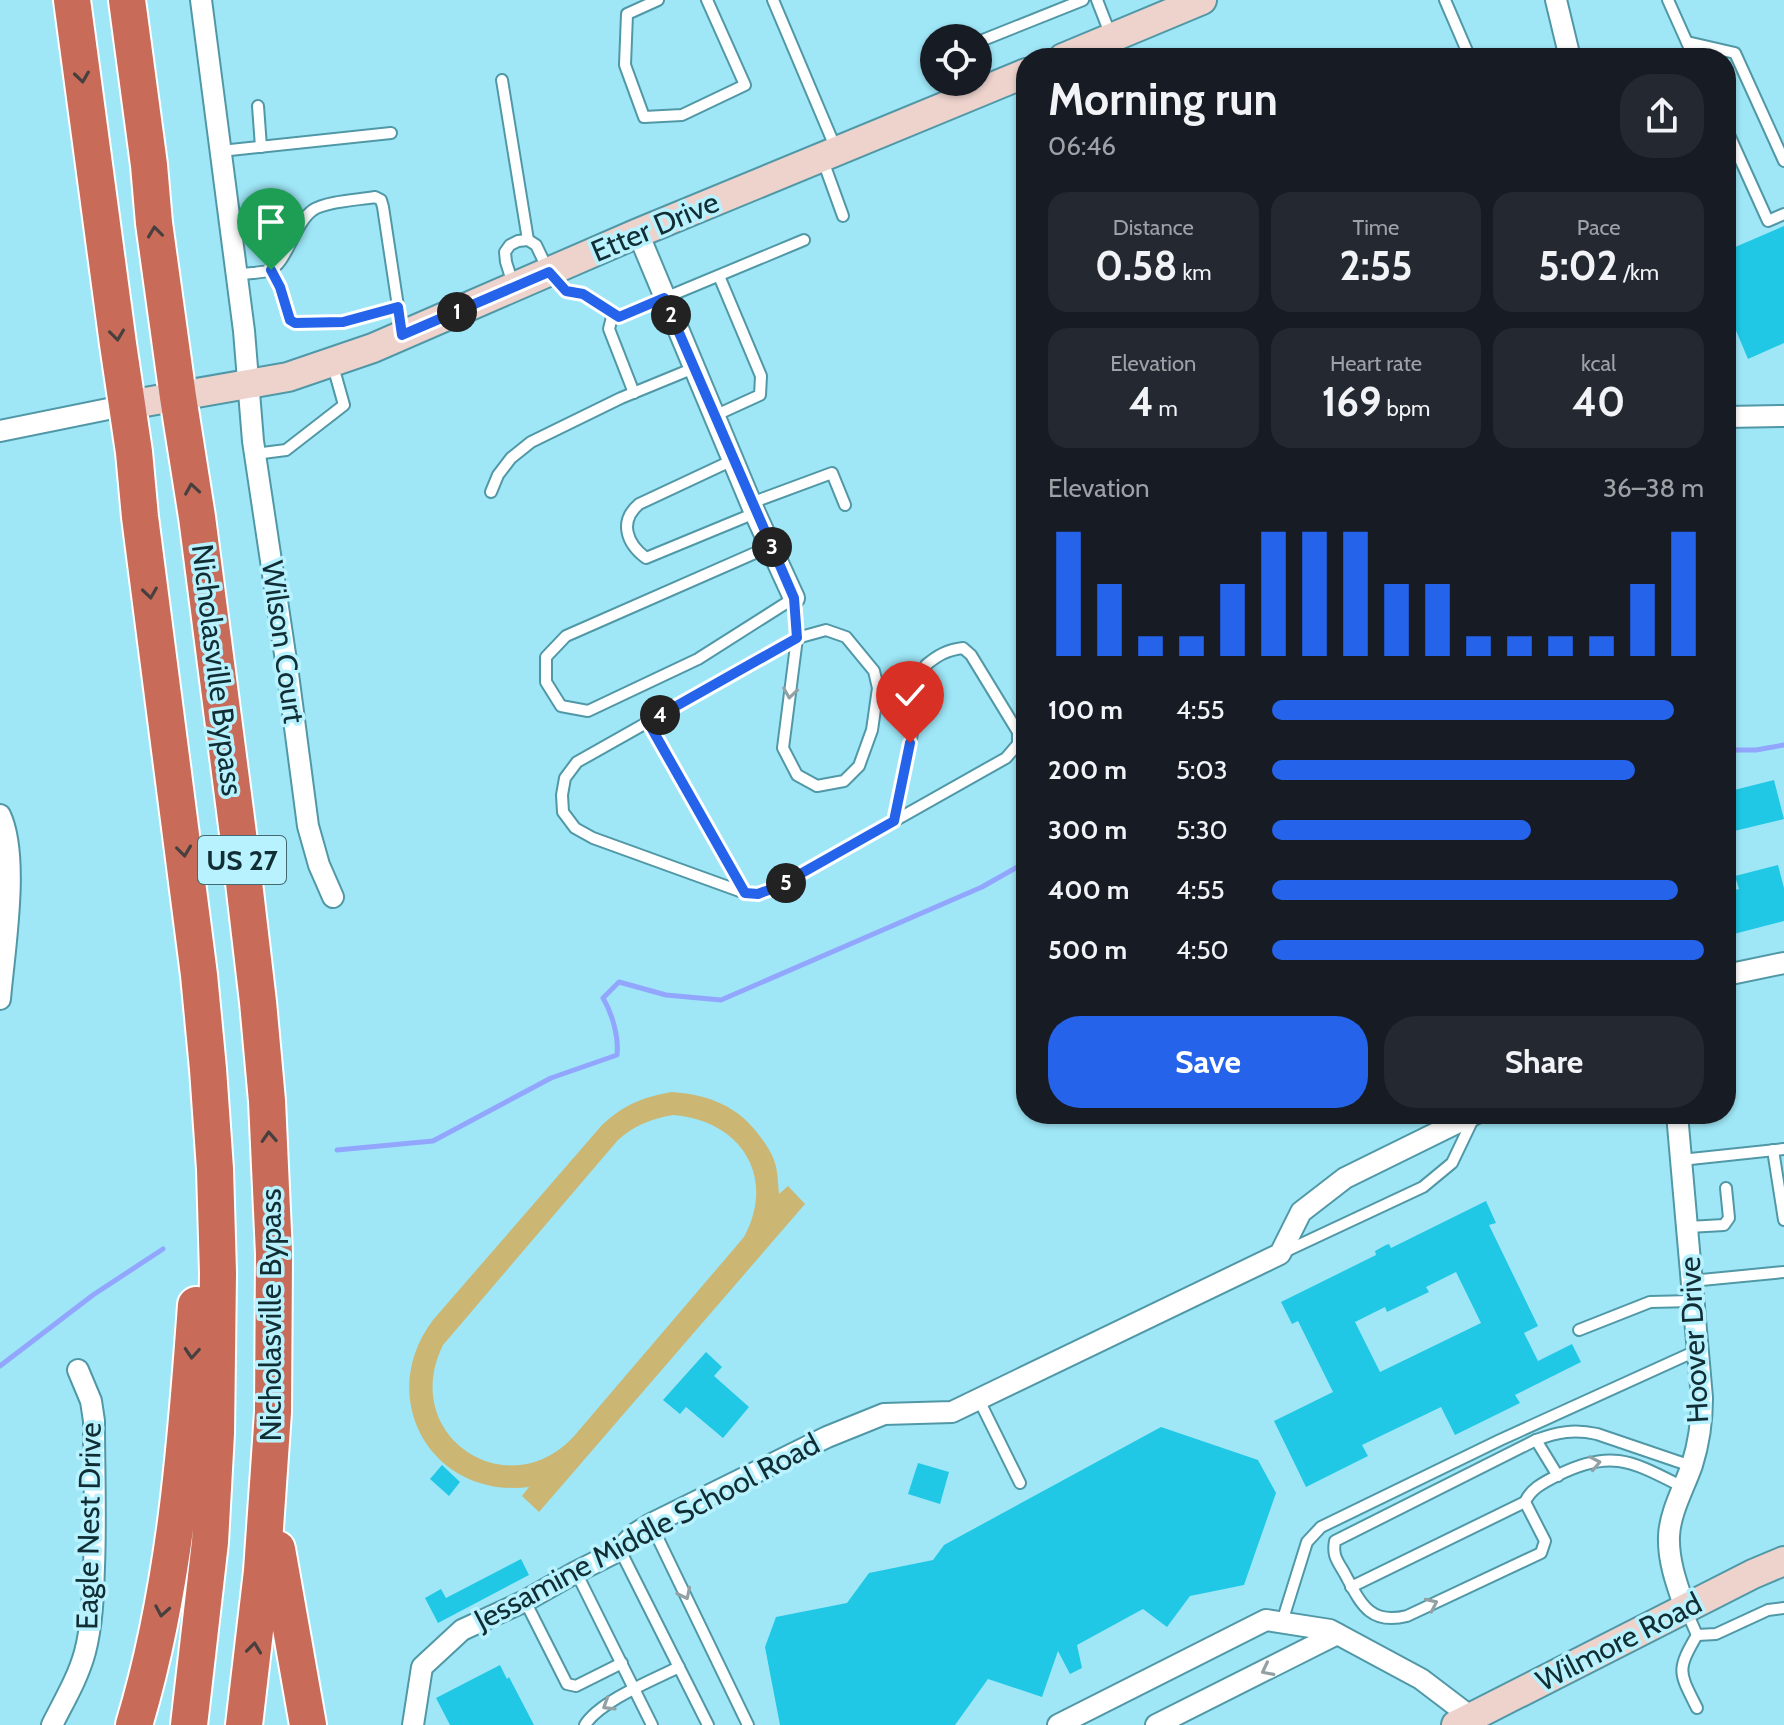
<!DOCTYPE html>
<meta charset="utf-8">
<style>
:root{--surface:#171b24;--page:#242831;--text:#f1f3f6;--muted:#9ea1a6;--accent:#2563eb}
body{margin:0;font-family:Cabin,sans-serif;background:var(--page);color:var(--text);height:100vh;display:flex;flex-direction:column;font-size:30px;white-space:nowrap}
*{box-sizing:border-box;margin:0}
p{font-size:26px;color:var(--muted)}
.icon{flex:none;width:44px;height:44px;fill:none;stroke:currentColor;stroke-width:2;stroke-linecap:round;stroke-linejoin:round}
.map{position:relative;flex:1;overflow:hidden}
.drawer{position:absolute;left:1016px;top:48px;width:720px;height:1076px;display:flex;flex-direction:column;background:var(--surface);border-radius:32px;box-shadow:0 2px 6px #0004}
.drawer>*{flex:none}
.buttons{position:absolute;left:920px;top:24px;display:grid;gap:16px}
.buttons a{display:grid;place-items:center;width:72px;height:72px;border-radius:50%;background:var(--surface);box-shadow:0 2px 6px #0004;font-size:40px}
.pin{position:absolute;display:grid;place-items:center;width:68px;height:68px;color:#fff;margin:-82px -34px;border-radius:50% 50% 50% 0;rotate:-45deg;box-shadow:0 0 8px #0007}
.pin .icon{rotate:45deg}
.km{position:absolute;width:40px;height:40px;margin:-20px;border-radius:50%;background:#222;color:#fff;font-size:22px;line-height:40px;text-align:center}
.round{display:grid;place-items:center;flex:none;width:84px;height:84px;border-radius:32px;background:var(--page)}
.headline{display:flex;align-items:center;justify-content:space-between;height:136px;padding:0 32px}
h1{font-size:44px;font-weight:800;line-height:60px}
.metrics{display:grid;grid-template-columns:repeat(3,1fr);gap:12px;height:136px;padding:8px 32px}
.metrics div{display:grid;align-content:center;border-radius:20px;background:var(--page);text-align:center}
.metrics b{font-size:40px;font-weight:800}
.metrics small{font-size:22px;font-weight:400}
.metrics p{font-size:22px}
.chart{height:224px;padding:16px 32px}
.chart p{display:flex;justify-content:space-between}
.chart svg{width:100%;height:144px;margin-top:8px;stroke:var(--accent);stroke-width:6}
.action{display:flex;gap:16px;margin-top:auto;padding:16px 32px}
.action a{flex:1;height:92px;border-radius:32px;background:var(--accent);color:#fff;font-size:32px;font-weight:800;line-height:92px;text-align:center}
.action a+a{background:var(--page);color:var(--text)}
ul{padding:0 32px;list-style:none;font-size:26px}
li{display:grid;grid-template-columns:128px 96px 1fr;align-items:center;height:60px}
li i{height:20px;border-radius:10px;background:var(--accent)}
.map>svg:first-child{display:block}
.green{fill:#cbb673;fill-rule:evenodd}
.lines{fill:none;stroke-linecap:round;stroke-linejoin:round}
.stream{stroke:#92a6fe;stroke-width:5}
.building{fill:#20c8e5;fill-rule:evenodd}
.lane-casing{stroke:#5198a7;stroke-width:14}
.street-casing{stroke:#5198a7;stroke-width:24}
.secondary-casing{stroke:#5198a7;stroke-width:32}
.highway-casing{stroke:#fff;stroke-width:40}
.lane{stroke:#fff;stroke-width:10}
.street{stroke:#fff;stroke-width:20}
.secondary{stroke:#eed3cd;stroke-width:28}
.highway{stroke:#c86b58;stroke-width:36}
.oneway{stroke:#47403f}
.oneway2{stroke:#93a1a4}
.route-casing{stroke:#fff;stroke-width:16}
.route{stroke:#2563eb;stroke-width:10}
.labels{text-anchor:middle;stroke-width:7;stroke-linejoin:round;paint-order:stroke}
.shield{fill:#b9f2ff;stroke:#436971;stroke-width:2}
.shield-label{font-size:28px;font-weight:bold;fill:#102e34}
.street-label{font-size:30px;fill:#102e34;stroke:#b9f2ff}
</style>
<div class="map">
<svg width="1784" height="1725" viewBox="0 0 1784 1725">
<rect width="100%" height="100%" fill="#9fe7f7"/>
<!-- green -->
<path class="green" d="M671,1092C707,1094 738,1106 759,1135C765,1143 772,1153 775,1163C778,1173 778,1184 779,1194L788,1186L805,1204L539,1512L522,1496L529,1487C432,1499 374,1398 433,1320L602,1125C625,1104 641,1098 671,1092ZM673,1115C740,1120 777,1176 744,1237L575,1435C509,1509 398,1436 443,1345L618,1140C635,1125 651,1119 673,1115Z"/>
<g class="lines">
<!-- stream -->
<g class="stream">
<polyline points="1726,750 1756,750 1784,745"/>
<path d="M337,1150L433,1141L551,1078L617,1055C619,1037 612,1013 603,998L619,982L666,995L721,1000L982,887L1026,862"/>
<polyline points="0,1366 93,1295 163,1249"/>
</g>
</g>
<!-- building -->
<g class="building">
<polygon points="1784,226 1784,343 1748,359 1726,307 1726,251"/>
<polygon points="1774,780 1784,819 1726,833 1726,792"/>
<polygon points="1778,865 1784,888 1784,921 1726,936 1726,892 1739,889 1735,876"/>
<path d="M1486,1201L1496,1223L1489,1225L1538,1326L1524,1333L1538,1361L1572,1344L1581,1362L1515,1395L1520,1403L1455,1435L1441,1407L1362,1445L1368,1456L1306,1487L1274,1421L1333,1392L1298,1321L1292,1324L1281,1302L1376,1255L1375,1251L1386,1245L1389,1244L1391,1248ZM1456,1272L1481,1323L1380,1372L1355,1322L1385,1307L1387,1312L1429,1292L1426,1287Z"/>
<polygon points="706,1352 722,1367 714,1376 749,1407 723,1438 686,1407 680,1414 663,1400"/>
<polygon points="1161,1427 1258,1460 1276,1493 1244,1585 1190,1596 1167,1627 1143,1609 1077,1645 1082,1668 1070,1674 1058,1651 1042,1697 988,1679 955,1725 780,1725 765,1647 776,1617 847,1603 869,1573 933,1560 944,1545"/>
<polygon points="918,1463 949,1472 940,1504 908,1494"/>
<polygon points="442,1465 460,1482 449,1496 430,1479"/>
<polygon points="521,1559 529,1575 438,1623 425,1598 441,1589 446,1598"/>
<polygon points="500,1665 507,1679 509,1677 534,1725 450,1725 436,1698"/>
</g>
<g class="lines">
<defs>
<g id="lane">
<polyline points="658,0 627,14 625,65 644,117 682,115 745,85 707,0"/>
<polyline points="773,0 836,149"/>
<polyline points="1097,0 1111,36"/>
<polyline points="1445,0 1470,58"/>
<polyline points="1668,0 1694,58"/>
<polyline points="978,42 1083,0"/>
<polyline points="1687,42 1735,53 1784,161"/>
<polyline points="502,80 528,240"/>
<polyline points="258,106 261,147"/>
<polyline points="1726,128 1768,221 1784,214"/>
<polyline points="221,151 391,133"/>
<polyline points="822,158 843,216"/>
<polyline points="271,270 280,287 290,320 295,323 343,322 398,307"/>
<path d="M237,275C247,273 259,273 268,271C287,265 294,223 313,210C327,201 358,200 375,197L381,200L383,207L402,333"/>
<polyline points="513,284 506,262 505,252 510,245 518,241 528,240 536,245 549,272 566,291 583,294 619,317 804,240"/>
<polyline points="613,313 609,329 634,393"/>
<polyline points="714,416 760,395 761,376 719,276"/>
<polyline points="255,454 286,450 344,405 333,366"/>
<path d="M733,460L639,504C619,521 626,543 646,558L755,513"/>
<polyline points="491,492 498,475 511,458 531,442 621,398 694,368"/>
<polyline points="751,503 832,473 845,505"/>
<path d="M771,546L566,636L546,657V682L561,706L588,711L698,659L794,598L797,638L783,748L797,775L817,786L844,781L859,766L872,730L878,688L874,671L846,637L826,630L797,638L577,762L565,778L562,795L563,812L575,828L593,838L745,893L758,894L779,886L1006,758L1018,744V732L971,655L963,648C947,650 938,655 926,665L894,821"/>
<polyline points="648,722 745,893"/>
<polyline points="1773,1150 1784,1220"/>
<polyline points="1681,1160 1784,1149"/>
<polyline points="1688,1227 1724,1225 1729,1218 1726,1188"/>
<polyline points="1282,1253 1423,1187 1452,1163 1474,1117"/>
<polyline points="1691,1281 1784,1272"/>
<polyline points="1579,1330 1650,1302 1693,1301"/>
<polyline points="979,1400 1020,1483"/>
<polyline points="1536,1440 1558,1476"/>
<path d="M1683,1487C1633,1462 1612,1448 1558,1475C1545,1482 1531,1488 1525,1502L1545,1541L1541,1553L1407,1616C1370,1625 1361,1604 1346,1576C1338,1561 1332,1557 1335,1541L1536,1440C1558,1432 1574,1429 1597,1434L1691,1466"/>
<polyline points="651,1524 748,1725"/>
<polyline points="620,1550 708,1725"/>
<polyline points="576,1572 652,1725"/>
<polyline points="1351,1587 1525,1502"/>
<polyline points="525,1601 567,1684 576,1686 622,1663"/>
<polyline points="1686,1610 1697,1635 1716,1634 1768,1610 1784,1608"/>
<polyline points="1282,1622 1307,1542 1321,1527 1500,1440 1698,1350"/>
<path d="M1697,1635C1676,1671 1679,1672 1697,1708"/>
<path d="M585,1725C600,1701 653,1680 679,1667"/>
</g>
<g id="street">
<polyline points="201,0 244,331 253,441 288,674 308,826 319,865 333,897"/>
<polyline points="1556,0 1570,58"/>
<polyline points="638,233 755,513 794,598"/>
<polyline points="1726,417 1784,416"/>
<polyline points="0,431 128,405"/>
<path d="M0,815C20,857 4,951 0,999"/>
<polyline points="1726,975 1784,963"/>
<path d="M1677,1114L1702,1398C1702,1422 1699,1443 1692,1465C1684,1488 1670,1512 1669,1536C1668,1561 1677,1585 1685,1608"/>
<path d="M52,1725C64,1701 78,1678 85,1652C92,1625 93,1596 94,1567C96,1519 94,1470 94,1421L91,1401L78,1370"/>
<polyline points="413,1725 422,1667 462,1630 525,1601 576,1572 620,1550 635,1534 651,1524 827,1437 884,1414 952,1412 1280,1254 1301,1212 1345,1178 1475,1114"/>
<polyline points="1058,1725 1266,1620 1330,1630 1421,1679 1471,1717"/>
<polyline points="1156,1725 1337,1634"/>
</g>
<g id="secondary">
<polyline points="1063,58 1202,0"/>
<polyline points="128,405 288,377 373,348 638,233 1026,73"/>
<polyline points="1456,1725 1753,1574 1784,1561"/>
</g>
<g id="highway">
<polyline points="72,0 118,344 134,452 140,517 199,975 208,1069 215,1169 218,1273 216,1433 210,1542 189,1725"/>
<polyline points="127,0 149,165 154,223 178,397 197,517 241,857 258,1002 267,1101 274,1254 273,1412 262,1571 244,1725"/>
<polyline points="277,1549 308,1725"/>
<path d="M134,1725C175,1589 186,1446 196,1305"/>
</g>
</defs>
<!-- lane casing -->
<use href="#lane" class="lane-casing"/>
<!-- street casing -->
<use href="#street" class="street-casing"/>
<!-- secondary casing -->
<use href="#secondary" class="secondary-casing"/>
<!-- highway casing -->
<use href="#highway" class="highway-casing"/>
<!-- lane -->
<use href="#lane" class="lane"/>
<!-- street -->
<use href="#street" class="street"/>
<!-- secondary -->
<use href="#secondary" class="secondary"/>
<!-- highway -->
<use href="#highway" class="highway"/>
</g>
<!-- one-way arrows -->
<defs><path id="oneway-chevron" d="M-2-3.5L2.5 0L-2 3.5" fill="none" stroke-width="1.6" stroke-linecap="round" stroke-linejoin="round" transform="scale(2)"/></defs>
<g class="oneway">
<use href="#oneway-chevron" transform="translate(82 77) rotate(82)"/>
<use href="#oneway-chevron" transform="translate(155 232) rotate(-97)"/>
<use href="#oneway-chevron" transform="translate(117 335) rotate(83)"/>
<use href="#oneway-chevron" transform="translate(192 489) rotate(-99)"/>
<use href="#oneway-chevron" transform="translate(150 593) rotate(82)"/>
<use href="#oneway-chevron" transform="translate(184 851) rotate(83)"/>
<use href="#oneway-chevron" transform="translate(269 1137) rotate(-93)"/>
<use href="#oneway-chevron" transform="translate(192 1353) rotate(94)"/>
<use href="#oneway-chevron" transform="translate(162 1611) rotate(100)"/>
<use href="#oneway-chevron" transform="translate(254 1648) rotate(-83)"/>
</g>
<g class="oneway2">
<use href="#oneway-chevron" transform="translate(790 693) rotate(98)"/>
<use href="#oneway-chevron" transform="translate(1595 1463) rotate(-11)"/>
<use href="#oneway-chevron" transform="translate(685 1594) rotate(64)"/>
<use href="#oneway-chevron" transform="translate(1432 1604) rotate(-25)"/>
<use href="#oneway-chevron" transform="translate(1267 1670) rotate(153)"/>
<use href="#oneway-chevron" transform="translate(608 1705) rotate(148)"/>
</g>
<g class="lines">
<defs>
<polyline id="route" points="271,270 280,287 290,320 295,323 343,322 398,307 402,335 549,272 566,291 583,294 619,317 664,298 794,598 797,638 648,722 745,893 758,894 779,886 894,821 910,743"/>
</defs>
<!-- route casing -->
<use href="#route" class="route-casing"/>
<!-- route -->
<use href="#route" class="route"/>
</g>
<g class="labels">
<!-- shield labels -->
<rect class="shield" x="198" y="836" width="88" height="48" rx="6"/>
<g class="shield-label">
<text x="242" y="870">US 27</text>
</g>
<!-- street labels -->
<g class="street-label">
<text transform="translate(655 227) rotate(-23)" y="10">Etter Drive</text>
<text transform="translate(283 642) rotate(82)" y="10">Wilson Court</text>
<text transform="translate(217 670) rotate(83)" y="10">Nicholasville Bypass</text>
<text transform="translate(271 1315) rotate(-90)" y="10">Nicholasville Bypass</text>
<text transform="translate(1694 1340) rotate(-93)" y="10">Hoover Drive</text>
<text transform="translate(89 1526) rotate(-89)" y="10">Eagle Nest Drive</text>
<text transform="translate(647 1532) rotate(-28)" y="10">Jessamine Middle School Road</text>
<text transform="translate(1619 1642) rotate(-27)" y="10">Wilmore Road</text>
</g>
</g>
</svg>
<div class="buttons">
<a><svg class="icon" aria-label="locate" viewBox="0 0 24 24"><circle cx="12" cy="12" r="6"/><path d="M12 2v4M12 18v4M2 12h4M18 12h4"/></svg></a>
</div>
<div class="pin" style="left:271px;top:270px;background:#1e9e55"><svg class="icon" aria-label="arrive" viewBox="0 0 24 24"><path d="M6 21V4h12l-3 4 3 4H6"/></svg></div>
<div class="pin" style="left:910px;top:743px;background:#d93025"><svg class="icon" aria-label="check" viewBox="0 0 24 24"><path d="M5 12l5 5 9-10"/></svg></div>
<b class="km" style="left:457px;top:312px">1</b>
<b class="km" style="left:671px;top:315px">2</b>
<b class="km" style="left:772px;top:547px">3</b>
<b class="km" style="left:660px;top:715px">4</b>
<b class="km" style="left:786px;top:883px">5</b>
<section class="drawer">
<div class="headline"><div><h1>Morning run</h1><p>06:46</p></div><a class="round"><svg class="icon" aria-label="share" viewBox="0 0 24 24"><path d="M12 15V3M7 8l5-5 5 5M5 13v7h14v-7"/></svg></a></div>
<div class="metrics">
<div><p>Distance</p><b>0.58<small> km</small></b></div>
<div><p>Time</p><b>2:55</b></div>
<div><p>Pace</p><b>5:02<small> /km</small></b></div>
</div>
<div class="metrics">
<div><p>Elevation</p><b>4<small> m</small></b></div>
<div><p>Heart rate</p><b>169<small> bpm</small></b></div>
<div><p>kcal</p><b>40</b></div>
</div>
<div class="chart"><p><span>Elevation</span>36–38 m</p>
<svg viewBox="0 0 160 44" preserveAspectRatio="none"><path d="M5 44V6M15 44V22M25 44V38M35 44V38M45 44V22M55 44V6M65 44V6M75 44V6M85 44V22M95 44V22M105 44V38M115 44V38M125 44V38M135 44V38M145 44V22M155 44V6"/></svg>
</div>
<ul>
<li><b>100 m</b>4:55<i style="width:93%"></i></li>
<li><b>200 m</b>5:03<i style="width:84%"></i></li>
<li><b>300 m</b>5:30<i style="width:60%"></i></li>
<li><b>400 m</b>4:55<i style="width:94%"></i></li>
<li><b>500 m</b>4:50<i style="width:100%"></i></li>
</ul>
<div class="action"><a>Save</a><a>Share</a></div>
</section>
</div>
